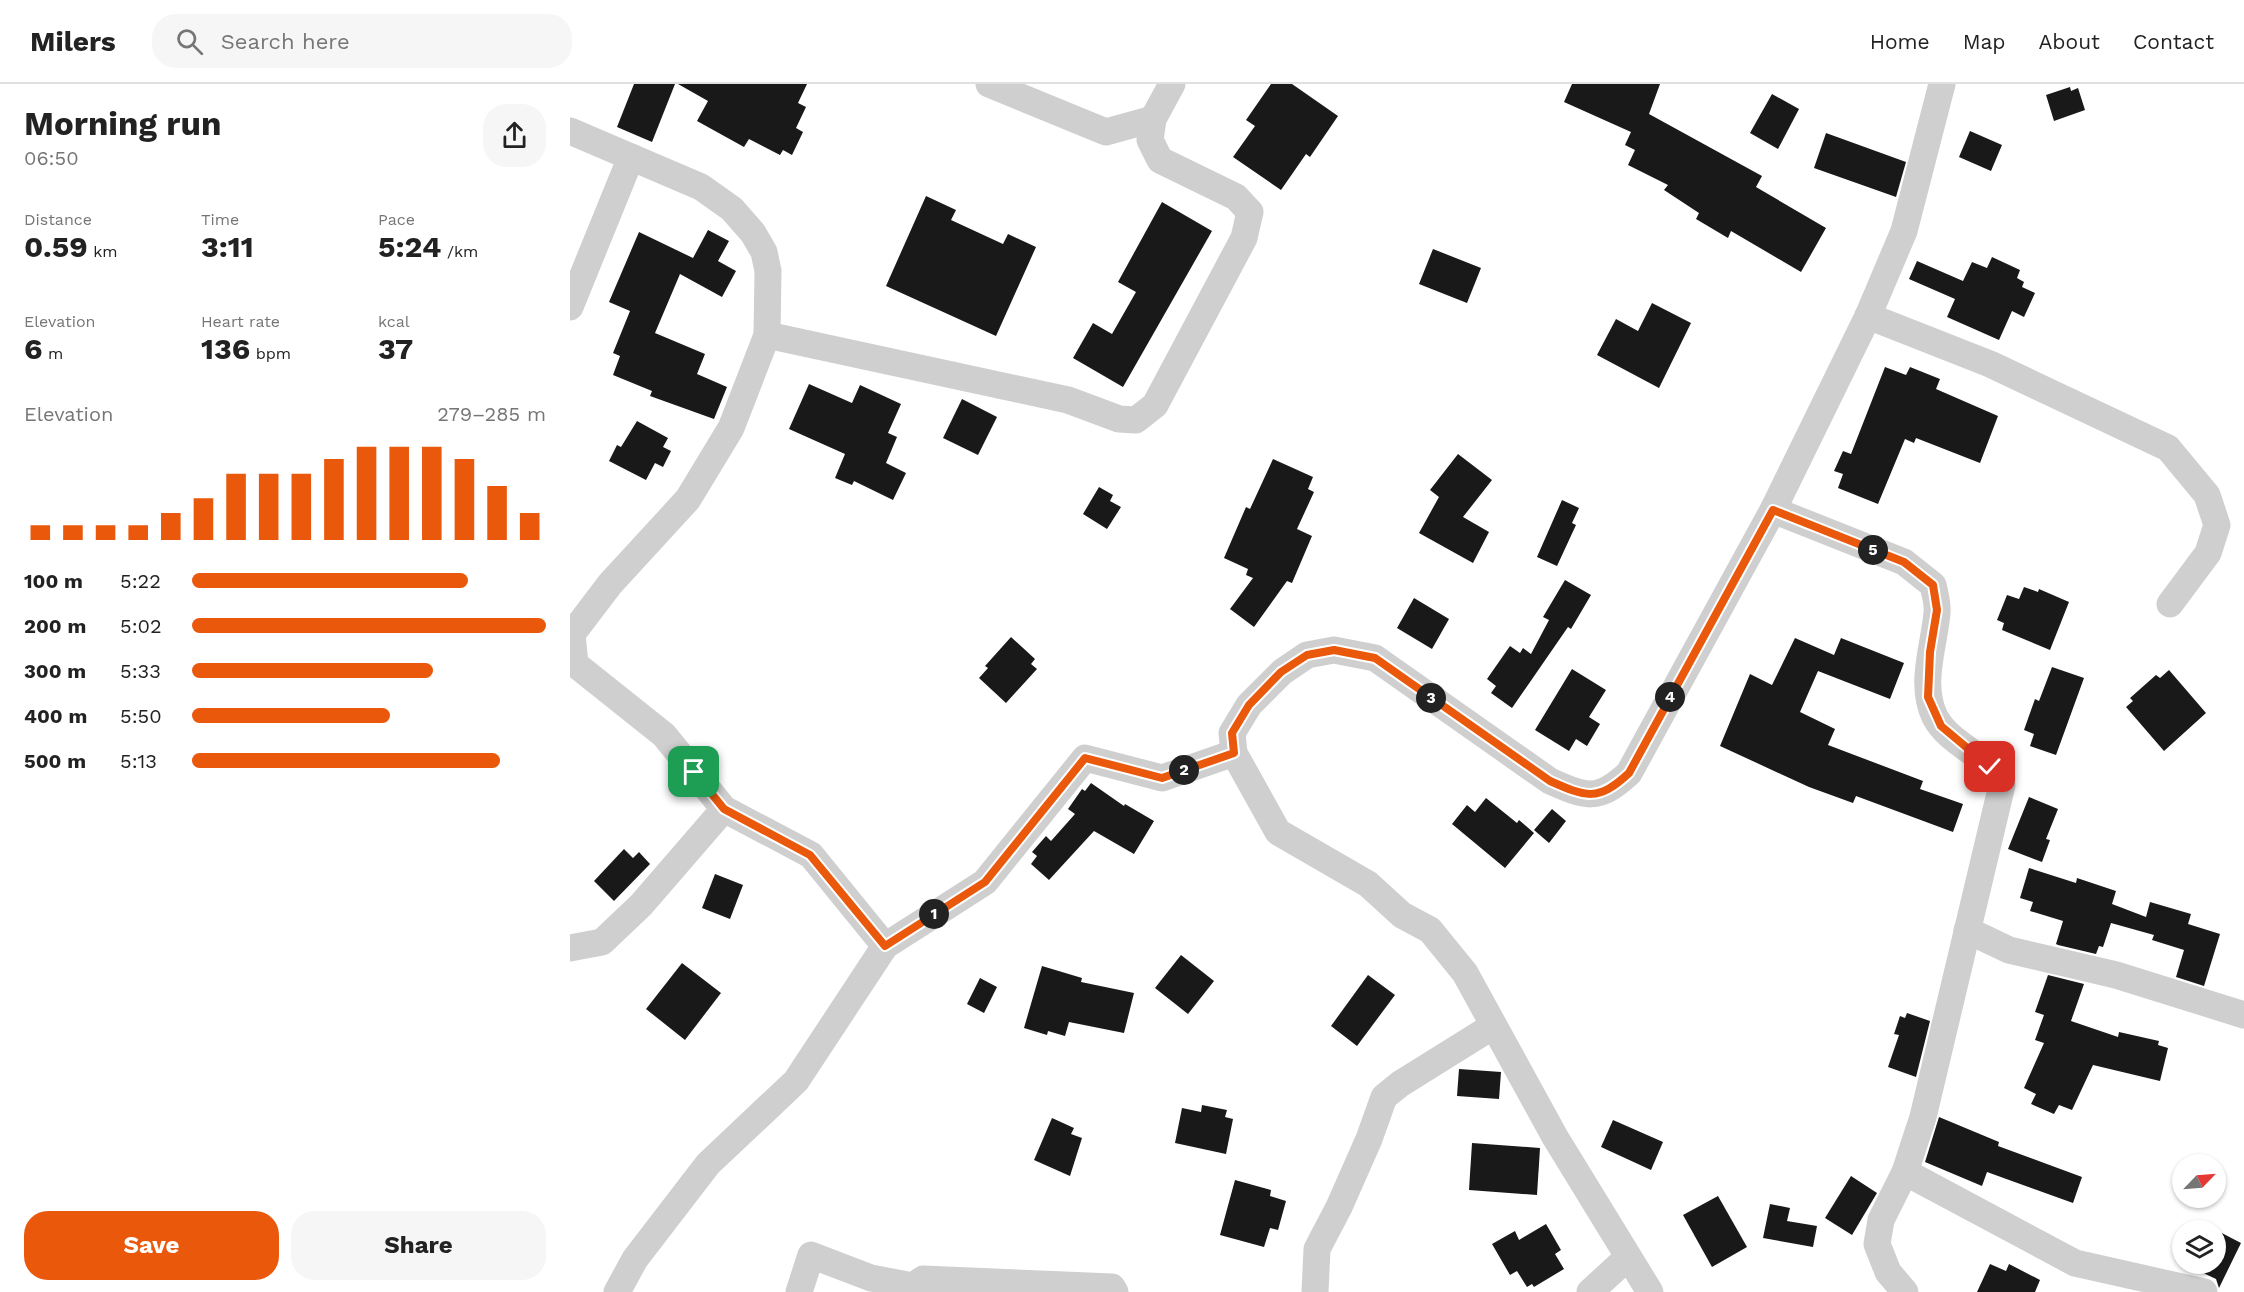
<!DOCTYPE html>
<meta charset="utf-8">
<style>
:root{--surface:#fff;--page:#f6f6f6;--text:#222;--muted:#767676;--line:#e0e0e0;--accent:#ea580c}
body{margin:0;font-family:"Work Sans",sans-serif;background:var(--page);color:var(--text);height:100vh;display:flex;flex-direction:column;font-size:22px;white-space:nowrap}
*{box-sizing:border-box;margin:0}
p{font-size:20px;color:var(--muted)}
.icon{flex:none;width:33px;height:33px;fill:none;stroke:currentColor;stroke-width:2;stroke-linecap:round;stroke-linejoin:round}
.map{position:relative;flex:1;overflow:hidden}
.sheet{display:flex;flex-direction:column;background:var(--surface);width:570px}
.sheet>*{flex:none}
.needle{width:39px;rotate:65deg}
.fabs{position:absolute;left:1602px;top:1070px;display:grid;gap:12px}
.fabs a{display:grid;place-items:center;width:54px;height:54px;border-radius:50%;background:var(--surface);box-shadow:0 2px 4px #0004;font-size:30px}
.pin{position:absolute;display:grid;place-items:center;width:51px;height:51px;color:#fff;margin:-26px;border-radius:12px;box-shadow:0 3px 9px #0006}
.km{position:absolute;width:30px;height:30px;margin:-15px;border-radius:50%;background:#222;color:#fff;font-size:16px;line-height:30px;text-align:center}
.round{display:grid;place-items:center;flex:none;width:63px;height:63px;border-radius:24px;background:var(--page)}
.summary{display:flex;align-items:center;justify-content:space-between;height:102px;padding:0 24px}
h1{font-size:33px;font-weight:700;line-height:45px}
.metrics{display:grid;grid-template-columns:repeat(3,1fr);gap:9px;height:102px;padding:6px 24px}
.metrics div{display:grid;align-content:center}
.metrics b{font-size:30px;font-weight:700}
.metrics small{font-size:16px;font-weight:400}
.metrics p{font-size:16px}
.chart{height:168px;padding:12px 24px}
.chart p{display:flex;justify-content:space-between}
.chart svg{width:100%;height:108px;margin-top:6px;stroke:var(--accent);stroke-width:6}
.action{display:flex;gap:12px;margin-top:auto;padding:12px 24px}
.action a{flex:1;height:69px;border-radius:24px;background:var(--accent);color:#fff;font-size:24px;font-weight:700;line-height:69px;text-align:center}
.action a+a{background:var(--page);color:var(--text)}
ul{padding:0 24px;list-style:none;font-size:20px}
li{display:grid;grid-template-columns:96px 72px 1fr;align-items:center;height:45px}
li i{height:15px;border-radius:8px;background:var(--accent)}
header{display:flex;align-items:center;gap:36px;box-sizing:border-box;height:84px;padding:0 30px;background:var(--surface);border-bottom:2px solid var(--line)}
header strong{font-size:28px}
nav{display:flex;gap:33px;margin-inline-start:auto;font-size:21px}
.search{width:420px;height:54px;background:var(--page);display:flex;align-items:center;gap:15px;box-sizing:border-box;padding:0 21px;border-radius:24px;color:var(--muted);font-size:22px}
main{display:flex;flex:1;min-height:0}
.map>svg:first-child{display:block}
.building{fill:#191919}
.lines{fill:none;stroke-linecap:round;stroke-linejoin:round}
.minor{stroke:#cfcfcf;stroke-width:27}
.route-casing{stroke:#fff;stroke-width:12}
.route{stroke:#ea580c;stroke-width:8}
</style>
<header>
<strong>Milers</strong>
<div class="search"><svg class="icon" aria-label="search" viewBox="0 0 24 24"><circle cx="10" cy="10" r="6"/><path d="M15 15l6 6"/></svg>Search here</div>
<nav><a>Home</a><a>Map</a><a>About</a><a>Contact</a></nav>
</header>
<main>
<section class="sheet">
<div class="summary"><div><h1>Morning run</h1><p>06:50</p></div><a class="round"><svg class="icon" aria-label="share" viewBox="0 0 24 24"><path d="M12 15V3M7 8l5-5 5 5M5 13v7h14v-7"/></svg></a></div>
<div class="metrics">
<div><p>Distance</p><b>0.59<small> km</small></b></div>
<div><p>Time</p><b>3:11</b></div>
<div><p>Pace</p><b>5:24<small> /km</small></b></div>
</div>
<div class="metrics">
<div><p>Elevation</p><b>6<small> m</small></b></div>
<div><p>Heart rate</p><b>136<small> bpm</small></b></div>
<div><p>kcal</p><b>37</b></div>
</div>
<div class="chart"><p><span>Elevation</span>279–285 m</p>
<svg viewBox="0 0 160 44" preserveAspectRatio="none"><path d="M5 44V38M15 44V38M25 44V38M35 44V38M45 44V33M55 44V27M65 44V17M75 44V17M85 44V17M95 44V11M105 44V6M115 44V6M125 44V6M135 44V11M145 44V22M155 44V33"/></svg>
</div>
<ul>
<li><b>100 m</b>5:22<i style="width:78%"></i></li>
<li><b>200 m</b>5:02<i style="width:100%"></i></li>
<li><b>300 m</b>5:33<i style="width:68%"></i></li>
<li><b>400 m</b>5:50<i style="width:56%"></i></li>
<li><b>500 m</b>5:13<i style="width:87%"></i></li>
</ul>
<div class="action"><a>Save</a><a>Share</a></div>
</section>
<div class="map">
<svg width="1674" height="1208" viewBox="0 0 1674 1208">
<rect width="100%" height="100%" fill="#fff"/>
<!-- building -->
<g class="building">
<polygon points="64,0 105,0 82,58 47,43"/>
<polygon points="108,0 237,0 228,19 236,23 226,44 233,48 222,71 213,66 210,71 179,55 174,63 127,37 138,17"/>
<polygon points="701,0 722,0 768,32 740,73 736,70 711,106 663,73 685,42 676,36"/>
<polygon points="1002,0 1090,0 1079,30 1192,92 1186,103 1256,144 1231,188 1161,147 1158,154 1126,135 1129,129 1094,106 1098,101 1058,81 1065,66 1055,61 1061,48 994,18"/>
<polygon points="1500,3 1501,7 1508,4 1515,26 1484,37 1476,11"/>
<polygon points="1202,10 1229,25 1208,65 1180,49"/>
<polygon points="1400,47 1432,61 1421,87 1389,73"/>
<polygon points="1256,49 1336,78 1326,113 1244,84"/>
<polygon points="356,112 386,126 381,136 433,160 438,150 466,163 426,252 316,202"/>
<polygon points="592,118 642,147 553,303 503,274 523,239 542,250 566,208 548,198"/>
<polygon points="138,146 159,157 148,177 166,187 152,213 110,190 85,249 135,270 127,290 157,303 144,335 80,312 82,307 43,291 50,272 43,269 60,227 39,218 69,148 123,174"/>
<polygon points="863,165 911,184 897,219 849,200"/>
<polygon points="1422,173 1450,186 1447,194 1454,198 1452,203 1465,209 1454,233 1442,227 1429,256 1377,233 1385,215 1339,195 1347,177 1393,197 1402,178 1417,184"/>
<polygon points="1082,219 1121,239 1089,304 1027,271 1046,235 1068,247"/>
<polygon points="1315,283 1336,291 1340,283 1370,295 1366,305 1428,332 1410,379 1346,354 1344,359 1335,355 1308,420 1268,404 1273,390 1264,387 1273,367 1281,370"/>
<polygon points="239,300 282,319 290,301 331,320 318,349 327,353 316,379 336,389 323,416 284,397 282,401 265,394 275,370 219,345"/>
<polygon points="392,315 427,333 408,371 373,354"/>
<polygon points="67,337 98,354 93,363 101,367 93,383 85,379 76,396 39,377 47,361 51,363"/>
<polygon points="888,370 922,396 893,433 919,448 903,479 849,449 869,413 860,406"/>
<polygon points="703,375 743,393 738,405 744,408 727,445 742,452 722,499 717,497 684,543 660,525 683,494 676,491 678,485 654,474 676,423 680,425"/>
<polygon points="529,403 543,411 540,417 551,423 537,445 513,430"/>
<polygon points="992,416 1009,424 1002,439 1006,441 987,482 967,473"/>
<polygon points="995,496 1021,511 1001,545 998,543 942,624 921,609 926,602 917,595 940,562 950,569 953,564 961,570 979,536 973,533"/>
<polygon points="1454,503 1468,508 1469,505 1499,518 1480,566 1432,546 1434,539 1427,536 1437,511 1449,515"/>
<polygon points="844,514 879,535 862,565 827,544"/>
<polygon points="441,553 465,575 461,580 467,585 436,619 409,594 418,584 415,582"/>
<polygon points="1225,554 1264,571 1271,554 1334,579 1320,615 1248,587 1230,628 1265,645 1258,661 1353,697 1350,705 1393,720 1383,748 1286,712 1283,719 1239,703 1150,662 1180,590 1202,601"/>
<polygon points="1482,583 1514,594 1486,671 1460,662 1464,650 1454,646 1465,615 1469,617"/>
<polygon points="1002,585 1036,606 1019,633 1030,640 1017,662 1006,655 999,667 965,646"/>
<polygon points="1599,586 1636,629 1594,667 1556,623 1563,617 1560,614 1586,591 1590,594"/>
<polygon points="521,699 554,722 555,720 584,737 564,770 524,747 479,796 461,780 467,772 462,768 476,752 481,757 505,730 498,725 512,705 515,707"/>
<polygon points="1459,713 1488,725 1476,755 1480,756 1472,778 1438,765"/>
<polygon points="916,714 947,739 949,736 964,749 935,784 882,740 897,721 905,728"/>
<polygon points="982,725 996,737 979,759 964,746"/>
<polygon points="54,765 63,774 69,768 80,780 44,817 24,797"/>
<polygon points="1459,784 1506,799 1507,794 1546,807 1542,820 1576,833 1580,818 1621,830 1618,840 1650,850 1634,902 1606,893 1614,866 1582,856 1584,851 1541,839 1533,863 1529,862 1526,870 1488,861 1486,860 1493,837 1460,827 1463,818 1450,814"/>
<polygon points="145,790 173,801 160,835 132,824"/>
<polygon points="611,871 644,897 618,930 585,904"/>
<polygon points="112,879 151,909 115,956 76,925"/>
<polygon points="472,882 512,894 511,898 564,909 554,949 499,938 495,952 478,947 477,951 454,944"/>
<polygon points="798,891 825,911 787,962 761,942"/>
<polygon points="1478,891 1514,900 1501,937 1548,953 1549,948 1589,957 1588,961 1598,964 1590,997 1523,981 1502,1026 1489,1021 1484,1030 1461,1020 1466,1010 1454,1004 1474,959 1465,956 1474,931 1465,928"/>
<polygon points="410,894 427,903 414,929 397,920"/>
<polygon points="1337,929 1360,937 1346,993 1318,983 1329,951 1324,950 1330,932 1335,934"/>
<polygon points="889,985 931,988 929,1015 887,1012"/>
<polygon points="632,1021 657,1026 655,1033 663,1035 656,1070 605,1059 612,1024 631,1028"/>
<polygon points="1369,1033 1429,1058 1428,1062 1512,1093 1503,1119 1417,1088 1412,1102 1355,1078"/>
<polygon points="482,1034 504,1044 501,1050 512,1054 500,1092 464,1076"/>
<polygon points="1043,1036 1093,1058 1081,1086 1031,1063"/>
<polygon points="902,1059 970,1064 967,1111 899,1106"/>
<polygon points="1281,1092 1307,1109 1282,1151 1255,1134"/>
<polygon points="665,1096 701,1106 700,1112 716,1117 708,1146 700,1144 694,1163 650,1151"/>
<polygon points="1148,1112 1177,1163 1142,1183 1113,1131"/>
<polygon points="1200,1120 1220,1124 1217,1137 1247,1142 1243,1163 1193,1154"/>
<polygon points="976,1140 991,1166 985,1170 994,1185 964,1203 962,1200 957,1203 947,1187 940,1191 922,1160 945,1147 949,1156"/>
<polygon points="1646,1146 1671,1159 1649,1204 1646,1195 1612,1179 1646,1179"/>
<polygon points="1420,1180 1436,1187 1439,1180 1470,1196 1465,1208 1407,1208"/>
</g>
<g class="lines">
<!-- minor -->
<g class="minor">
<polyline points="419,0 536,48 583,35"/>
<polyline points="0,47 131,103 162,125 183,149 194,168 198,187 197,251 161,344 118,415 40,500 2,550 5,580 94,651 154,725 241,771 315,862"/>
<polyline points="0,223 61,73"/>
<polyline points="1298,232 1420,280 1598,364 1637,411 1647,441 1638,469 1600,520"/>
<polyline points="197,251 498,316 549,335 566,336 585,321 674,154 680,128 666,113 590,76 580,56 583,35 602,0"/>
<path d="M1203,426L1334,478L1363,501C1365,510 1368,520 1367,529C1364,563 1349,600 1365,633C1380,662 1420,671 1432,701L1353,1033L1335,1088L1311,1136L1307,1160L1318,1188L1335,1208"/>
<polyline points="1397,846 1439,866 1546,891 1674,931"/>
<polyline points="0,864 32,858 71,821 154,725"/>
<polyline points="1335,1088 1505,1179 1634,1208"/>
<polyline points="47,1208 65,1175 138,1080 226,997 315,862 415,798 515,674 592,694 664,669"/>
<polyline points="229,1208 241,1171 301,1194 343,1202 353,1195 542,1203 545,1208"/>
<polyline points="745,1208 747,1165 769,1123 799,1055 814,1013 830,1000 923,942"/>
<polyline points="1020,1208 1057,1174"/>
<path d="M1080,1208L985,1053L895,889L860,846L832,831L798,800L708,748L664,669L662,649L679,621L712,588L737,571L764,566L805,574L980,697C1016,713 1028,718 1059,689L1203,426L1298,232L1334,147L1372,0"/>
</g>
</g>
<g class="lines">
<defs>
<path id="route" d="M124,688L154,725L240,771L315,862L415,798L515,674L592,694L664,669L662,649L679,621L711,588L737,571L764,566L805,574L980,697C1016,713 1028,718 1059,689L1203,426L1334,478L1363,501L1367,526L1360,568L1358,613L1371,642L1420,683"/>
</defs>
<!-- route casing -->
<use href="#route" class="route-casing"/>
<!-- route -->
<use href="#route" class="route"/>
</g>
</svg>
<div class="fabs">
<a><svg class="needle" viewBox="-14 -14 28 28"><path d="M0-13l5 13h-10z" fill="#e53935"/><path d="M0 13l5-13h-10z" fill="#767676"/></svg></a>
<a><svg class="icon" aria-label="layers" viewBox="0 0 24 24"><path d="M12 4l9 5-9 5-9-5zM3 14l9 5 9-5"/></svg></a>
</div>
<div class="pin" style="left:124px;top:688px;background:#1e9e55"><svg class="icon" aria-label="arrive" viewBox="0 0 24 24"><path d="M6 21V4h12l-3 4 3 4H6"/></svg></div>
<div class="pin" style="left:1420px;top:683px;background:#d93025"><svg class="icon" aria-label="check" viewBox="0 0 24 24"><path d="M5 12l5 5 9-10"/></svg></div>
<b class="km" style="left:364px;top:830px">1</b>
<b class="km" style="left:614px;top:686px">2</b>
<b class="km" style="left:861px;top:614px">3</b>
<b class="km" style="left:1100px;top:613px">4</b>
<b class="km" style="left:1303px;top:466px">5</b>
</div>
</main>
